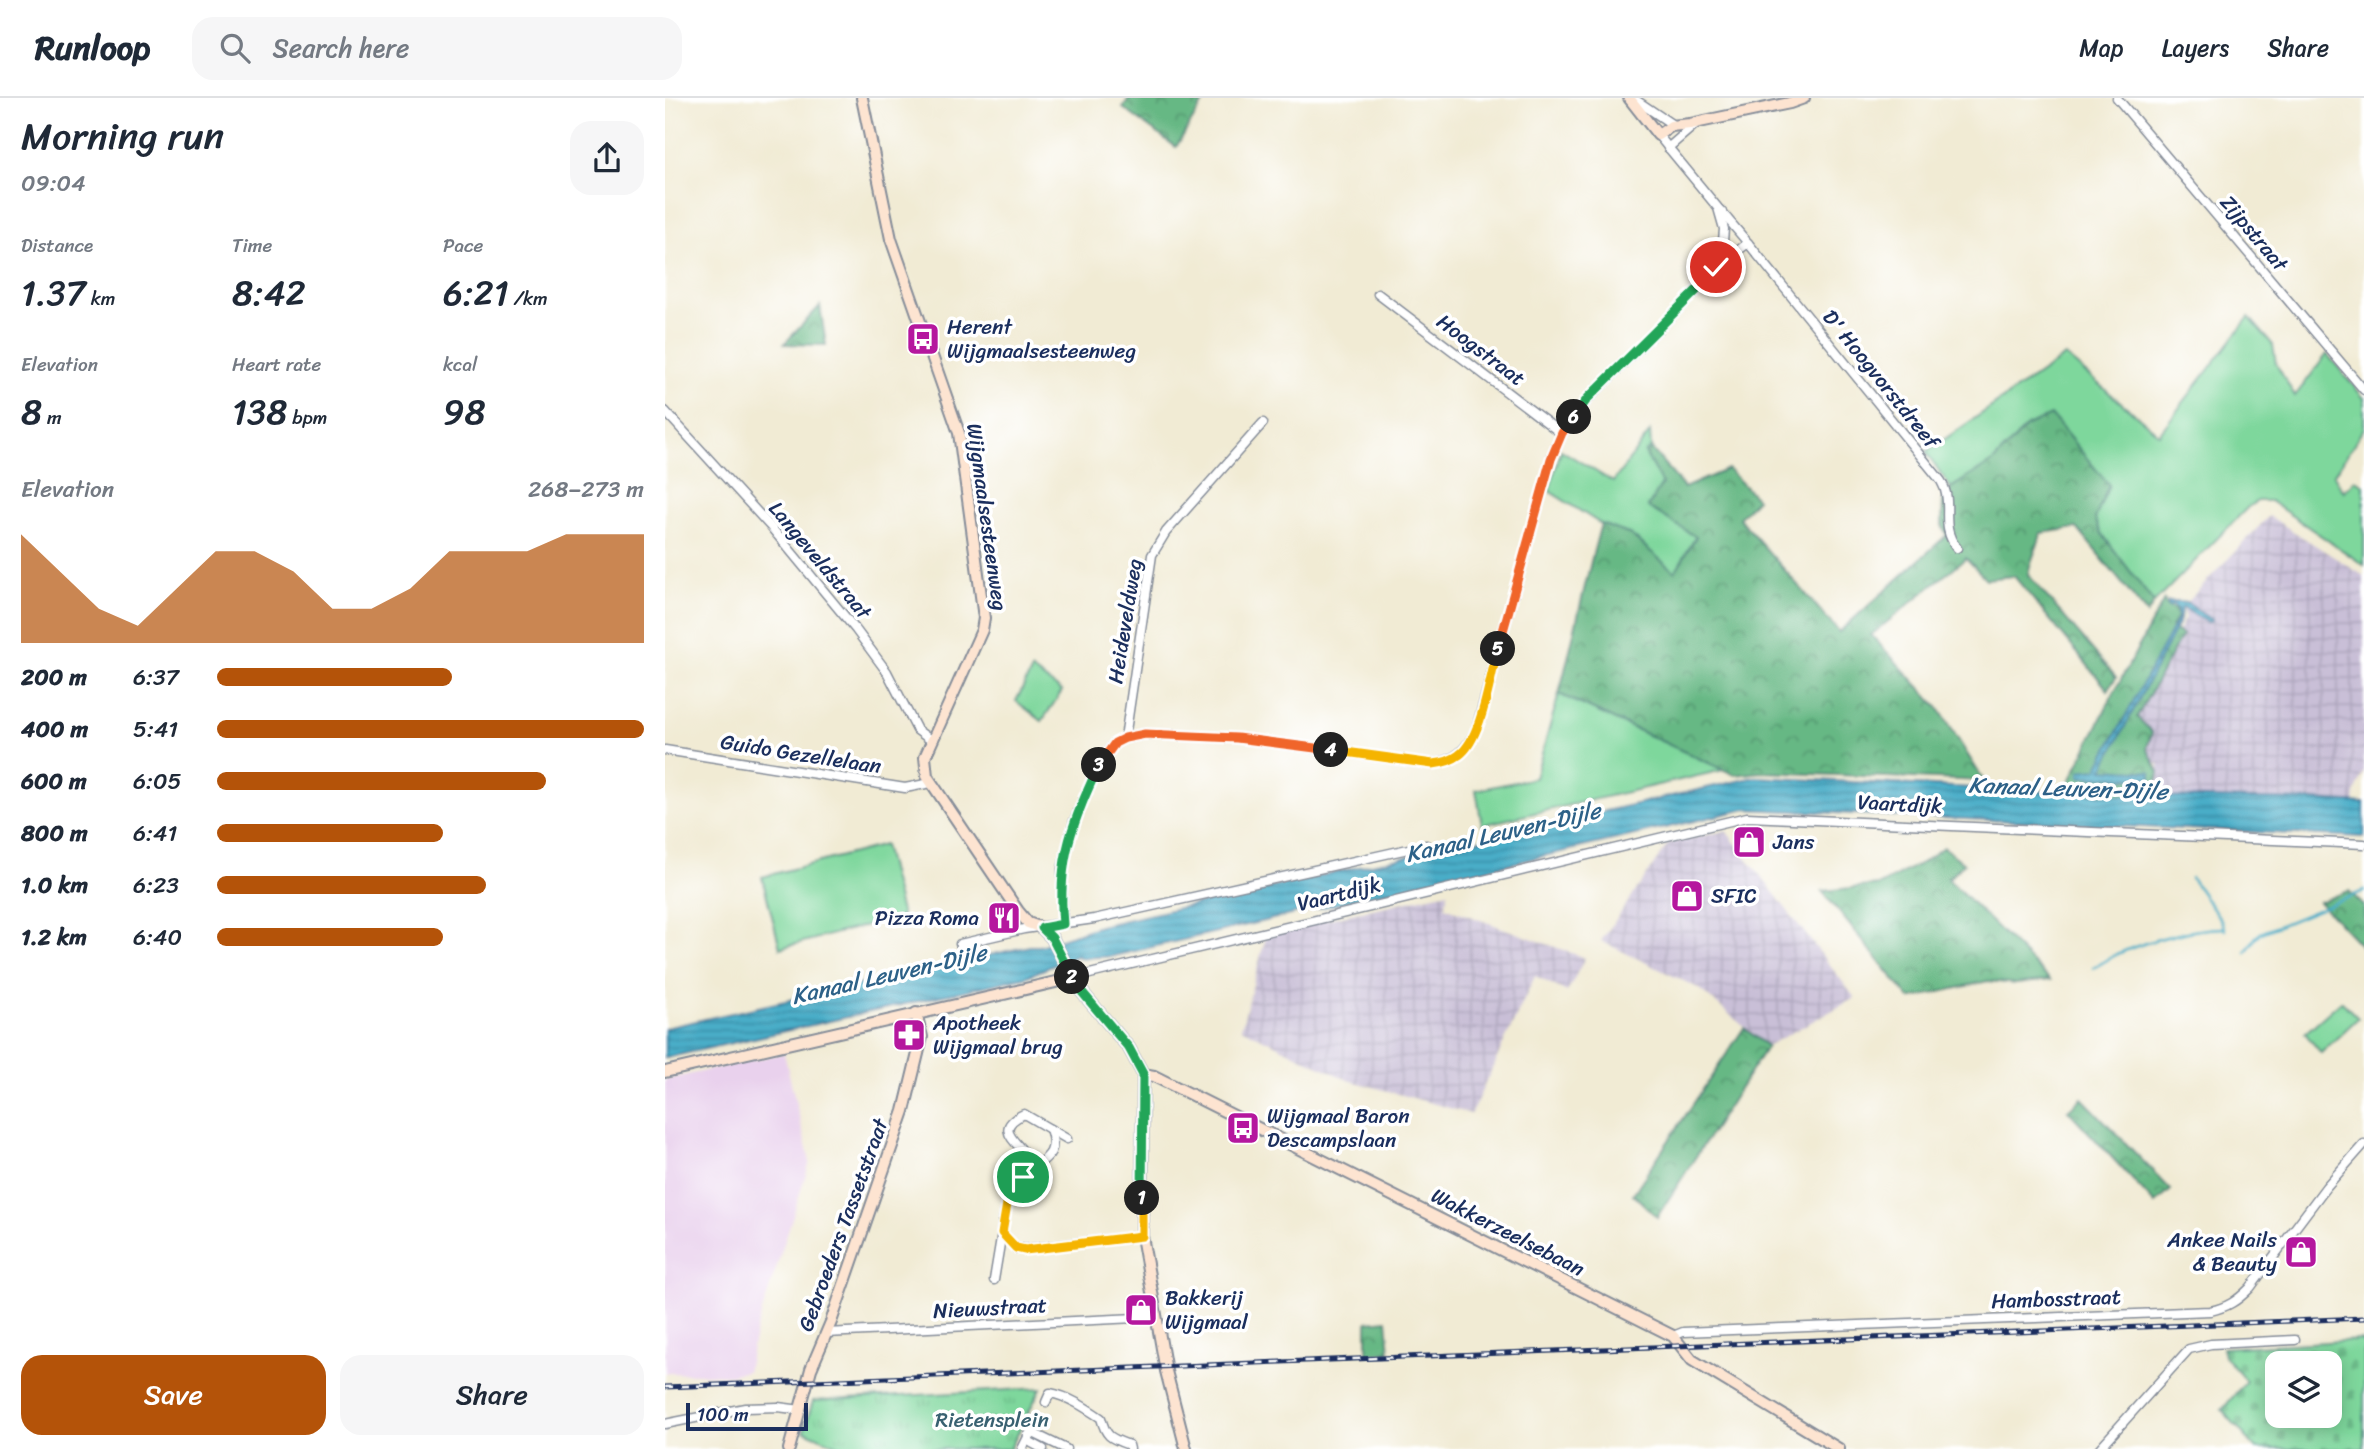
<!DOCTYPE html>
<meta charset="utf-8">
<style>
:root{--surface:#fff;--page:#f6f6f7;--text:#1f2937;--muted:#747a83;--line:#e0e1e3;--accent:#b45309}
body{margin:0;font-family:Sriracha,sans-serif;background:var(--page);color:var(--text);height:100vh;display:flex;flex-direction:column;font-size:26px;white-space:nowrap}
*{box-sizing:border-box;margin:0}
p{font-size:23px;color:var(--muted)}
.icon{flex:none;width:38px;height:38px;fill:none;stroke:currentColor;stroke-width:2;stroke-linecap:round;stroke-linejoin:round}
.map{position:relative;flex:1;overflow:hidden}
.side{display:flex;flex-direction:column;background:var(--surface);width:665px}
.side>*{flex:none}
.tools{position:absolute;left:1600px;top:1253px;display:grid;gap:14px}
.tools a{display:grid;place-items:center;width:77px;height:77px;border-radius:14px;background:var(--surface);box-shadow:0 4px 18px #0003;font-size:35px}
.scale{position:absolute;left:21px;bottom:18px;width:122px;box-sizing:border-box;padding-left:7px;border:4px solid #1b2f5e;border-top:0;font-size:19px;line-height:24px;white-space:nowrap;color:#1b2f5e;-webkit-text-stroke:5px #fff;paint-order:stroke}
.pin{position:absolute;display:grid;place-items:center;width:60px;height:60px;color:#fff;margin:-30px;border:4px solid #fff;border-radius:50%;box-shadow:0 2px 7px #0007}
.km{position:absolute;width:35px;height:35px;margin:-18px;border-radius:50%;background:#222;color:#fff;font-size:19px;line-height:35px;text-align:center}
.round{display:grid;place-items:center;flex:none;width:74px;height:74px;border-radius:21px;background:var(--page)}
.head{display:flex;align-items:center;justify-content:space-between;height:119px;padding:0 21px}
h1{font-size:38px;font-weight:600;line-height:52px}
.figures{display:grid;grid-template-columns:repeat(3,1fr);gap:10px;height:119px;padding:7px 21px}
.figures div{display:grid;align-content:center}
.figures b{font-size:35px;font-weight:600}
.figures small{font-size:19px;font-weight:400}
.figures p{font-size:19px}
.chart{height:196px;padding:14px 21px}
.chart p{display:flex;justify-content:space-between}
.chart svg{width:100%;height:126px;margin-top:7px;fill:var(--accent);opacity:.7}
.primary-button{display:flex;gap:14px;margin-top:auto;padding:14px 21px}
.primary-button a{flex:1;height:80px;border-radius:21px;background:var(--accent);color:#fff;font-size:28px;font-weight:600;line-height:80px;text-align:center}
.primary-button a+a{background:var(--page);color:var(--text)}
ul{padding:0 21px;list-style:none;font-size:23px}
li{display:grid;grid-template-columns:112px 84px 1fr;align-items:center;height:52px}
li i{height:18px;border-radius:9px;background:var(--accent)}
header{display:flex;align-items:center;gap:42px;box-sizing:border-box;height:98px;padding:0 35px;background:var(--surface);border-bottom:2px solid var(--line)}
header strong{font-size:33px}
nav{display:flex;gap:38px;margin-inline-start:auto;font-size:24px}
.search{width:490px;height:63px;background:var(--page);display:flex;align-items:center;gap:18px;box-sizing:border-box;padding:0 24px;border-radius:21px;color:var(--muted);font-size:26px}
main{display:flex;flex:1;min-height:0}
.map>svg:first-child{display:block}
.built{fill:#e9d1ed}
.industrial{fill:url(#industrial-grid)}
.green{fill:#7ed79c;stroke:#4c837d;stroke-width:2}
.forest{fill:url(#forest-crowns);stroke:#407471;stroke-width:2}
.cemetery{fill:url(#cemetery-stones);stroke:#4c837d;stroke-width:2;fill-rule:evenodd}
.park{fill:url(#park-tufts);stroke:#4c837d;stroke-width:2}
.water{fill:url(#water-rules);stroke:#326e93;stroke-width:2}
.lines{fill:none;stroke-linecap:round;stroke-linejoin:round}
.stream{stroke:#48adc8;stroke-width:2.5}
.street-casing{stroke:#868d99;stroke-width:11}
.secondary-casing{stroke:#868d99;stroke-width:14}
.street{stroke:#fff;stroke-width:8}
.secondary{stroke:#fde4d1;stroke-width:10}
.rail-casing{stroke:#1b2f5e;stroke-width:5}
.rail{stroke:#fff;stroke-width:2.5;stroke-dasharray:8;stroke-linecap:butt}
.split-1-casing{stroke:#fff;stroke-width:14}
.split-2-casing{stroke:#fff;stroke-width:14}
.split-3-casing{stroke:#fff;stroke-width:14}
.split-4-casing{stroke:#fff;stroke-width:14}
.split-5-casing{stroke:#fff;stroke-width:14}
.split-6-casing{stroke:#fff;stroke-width:14}
.split-7-casing{stroke:#fff;stroke-width:14}
.split-1{stroke:#f5b400;stroke-width:9}
.split-2{stroke:#22a559;stroke-width:9}
.split-3{stroke:#22a559;stroke-width:9}
.split-4{stroke:#f0652b;stroke-width:9}
.split-5{stroke:#f5b400;stroke-width:9}
.split-6{stroke:#f0652b;stroke-width:9}
.split-7{stroke:#22a559;stroke-width:9}
.labels{text-anchor:middle;stroke-width:7;stroke-linejoin:round;paint-order:stroke}
.street-label{font-size:21px;fill:#1b2f5e;stroke:#fff}
.poi-label{font-size:21px;fill:#1b2f5e;stroke:#fff;text-anchor:start}
.park-label{font-size:21px;fill:#396171;stroke:#fff}
.water-label{font-size:23px;font-style:italic;fill:#2d6188;stroke:#fff}
</style>
<header>
<strong>Runloop</strong>
<div class="search"><svg class="icon" aria-label="search" viewBox="0 0 24 24"><circle cx="10" cy="10" r="6"/><path d="M15 15l6 6"/></svg>Search here</div>
<nav><a>Map</a><a>Layers</a><a>Share</a></nav>
</header>
<main>
<section class="side">
<div class="head"><div><h1>Morning run</h1><p>09:04</p></div><a class="round"><svg class="icon" aria-label="share" viewBox="0 0 24 24"><path d="M12 15V3M7 8l5-5 5 5M5 13v7h14v-7"/></svg></a></div>
<div class="figures">
<div><p>Distance</p><b>1.37<small> km</small></b></div>
<div><p>Time</p><b>8:42</b></div>
<div><p>Pace</p><b>6:21<small> /km</small></b></div>
</div>
<div class="figures">
<div><p>Elevation</p><b>8<small> m</small></b></div>
<div><p>Heart rate</p><b>138<small> bpm</small></b></div>
<div><p>kcal</p><b>98</b></div>
</div>
<div class="chart"><p><span>Elevation</span>268–273 m</p>
<svg viewBox="0 0 160 44" preserveAspectRatio="none"><path d="M0 44V6L10 19L20 32L30 38L40 25L50 12L60 12L70 19L80 32L90 32L100 25L110 12L120 12L130 12L140 6L150 6L160 6V44z"/></svg>
</div>
<ul>
<li><b>200 m</b>6:37<i style="width:55%"></i></li>
<li><b>400 m</b>5:41<i style="width:100%"></i></li>
<li><b>600 m</b>6:05<i style="width:77%"></i></li>
<li><b>800 m</b>6:41<i style="width:53%"></i></li>
<li><b>1.0 km</b>6:23<i style="width:63%"></i></li>
<li><b>1.2 km</b>6:40<i style="width:53%"></i></li>
</ul>
<div class="primary-button"><a>Save</a><a>Share</a></div>
</section>
<div class="map">
<svg width="1699" height="1351" viewBox="0 0 1699 1351">
<defs>
<pattern id="industrial-grid" width="8" height="8" patternUnits="userSpaceOnUse" patternTransform="scale(1.75)"><rect width="8" height="8" fill="#c9bfd7"/><path d="M0 4h8M4 0v8" fill="none" stroke="#aca4bb"/></pattern>
<pattern id="forest-crowns" width="20" height="18" patternUnits="userSpaceOnUse" patternTransform="scale(1.75)"><rect width="20" height="18" fill="#66b884"/><path d="M2 6a3 3 0 1 1 6 0M12 15a3 3 0 1 1 6 0" fill="none" stroke="#53966f"/></pattern>
<pattern id="cemetery-stones" width="16" height="16" patternUnits="userSpaceOnUse" patternTransform="scale(1.75)"><rect width="16" height="16" fill="#7ed79c"/><path d="M2 7V4a2 2 0 0 1 4 0v3zM10 15v-3a2 2 0 0 1 4 0v3z" fill="#6cb989"/></pattern>
<pattern id="park-tufts" width="24" height="20" patternUnits="userSpaceOnUse" patternTransform="scale(1.75)"><rect width="24" height="20" fill="#7ed79c"/><path d="M3 7l-1-3M5 7V3M7 7l1-3M15 17l-1-3M17 17v-4M19 17l1-3" fill="none" stroke="#6cb989"/></pattern>
<pattern id="water-rules" width="6" height="5" patternUnits="userSpaceOnUse" patternTransform="scale(1.75)"><rect width="6" height="5" fill="#48adc8"/><path d="M0 2.5h6" fill="none" stroke="#3b8da6"/></pattern>
</defs>
<rect width="100%" height="100%" fill="#fff"/>
<filter id="ink" filterUnits="userSpaceOnUse"><feTurbulence type="fractalNoise" baseFrequency=".0143" numOctaves="2"/><feDisplacementMap in="SourceGraphic" scale="14" xChannelSelector="R" yChannelSelector="G"/><feConvolveMatrix kernelMatrix="1 2 1 2 8 2 1 2 1" color-interpolation-filters="sRGB"/></filter>
<filter id="wash" filterUnits="userSpaceOnUse"><feTurbulence type="fractalNoise" baseFrequency=".00686" numOctaves="4" result="noise"/><feDisplacementMap in="SourceGraphic" scale="28" xChannelSelector="R" yChannelSelector="G"/><feGaussianBlur stdDeviation="1.57" result="paint"/><feColorMatrix in="noise" values="0 0 0 0 0 0 0 0 0 0 0 0 0 0 0 0 0 1.4 0 .05"/><feComposite in="paint" operator="in"/></filter>
<g filter="url(#wash)">
<rect width="100%" height="100%" fill="#f1ebd4"/>
<!-- built -->
<polygon class="built" points="119,955 145,1064 90,1236 82,1273 64,1277 0,1275 0,982"/>
<!-- industrial -->
<g class="industrial">
<polygon points="1604,418 1699,478 1699,674 1690,695 1689,705 1492,699 1494,666 1447,660 1520,520 1517,509"/>
<polygon points="1061,733 1190,900 1102,948 1033,890 936,843 1004,745"/>
<polygon points="783,794 780,809 920,860 902,894 870,878 806,1016 683,982 576,930 602,835"/>
</g>
<!-- green -->
<g class="green">
<polygon points="1584,219 1608,247 1611,266 1630,298 1662,256 1699,300 1699,330 1669,377 1678,394 1690,382 1699,387 1699,467 1605,403 1593,403 1584,408 1489,505 1435,433 1429,420 1444,387 1362,328 1329,363 1286,390 1261,354 1400,258 1494,336"/>
<polygon points="985,334 986,350 980,355 997,386 1031,438 1010,475 966,437 936,426 884,393 896,352 948,384"/>
<polygon points="367,572 397,593 377,623 351,603"/>
<polygon points="894,596 1059,672 817,727 811,692 870,680"/>
<polygon points="219,747 237,818 115,850 97,779"/>
<polygon points="1676,903 1693,920 1656,955 1640,935"/>
</g>
<!-- forest -->
<g class="forest">
<polygon points="464,0 541,0 511,49 458,10"/>
<polygon points="155,208 161,247 119,246"/>
<path d="M1386,317L1444,387L1430,421L1435,433L1489,505L1482,516L1412,430L1376,435C1373,450 1365,462 1363,477L1451,579L1443,592L1349,478L1321,481L1301,460L1206,537L1273,609L1319,683L1097,674L1070,677L894,596C909,539 920,482 936,426L966,437L1010,474L1031,439L983,409L997,386L980,355L986,350L1019,390L1063,371L1092,401L1074,420L1174,534L1282,437L1277,427L1278,402L1286,390L1329,363L1362,328Z"/>
<polygon points="1499,502 1502,509 1510,511 1512,519 1506,529 1517,537 1472,619 1487,634 1482,650 1494,674 1489,699 1405,695 1403,687 1447,598"/>
<polygon points="1278,749 1299,765 1283,781 1385,882 1351,886 1323,883 1245,901 1157,793 1215,787 1260,763"/>
<polygon points="1684,793 1699,808 1699,851 1654,804"/>
<polygon points="1079,930 1102,948 992,1119 968,1096"/>
<polygon points="1417,1000 1506,1092 1490,1106 1403,1012"/>
<polygon points="722,1222 725,1254 702,1256 702,1224"/>
</g>
<!-- cemetery -->
<path class="cemetery" d="M1696,1242L1699,1245V1351H1592L1557,1312L1581,1283L1559,1258L1557,1250ZM1612,1265H1664V1318H1612Z"/>
<!-- park -->
<polygon class="park" points="376,1290 345,1351 182,1351 139,1333 148,1303"/>
<!-- water -->
<g class="water">
<path d="M1503,504C1509,504 1516,504 1521,505C1531,509 1537,518 1547,521V523L1542,524L1518,510L1516,511L1515,522L1438,671L1486,674V681L1415,679V673L1432,671L1513,520L1512,511L1508,507L1503,509Z"/>
<polygon points="1090,679 1489,699 1648,702 1699,705 1699,739 1081,711 448,858 415,860 413,857 360,879 0,960 0,930 365,848 375,848 435,828"/>
</g>
<g class="lines">
<!-- stream -->
<g class="stream">
<polyline points="1526,780 1556,822 1560,832"/>
<polyline points="1581,854 1591,839 1596,835 1699,793"/>
<path d="M1428,870C1438,865 1447,858 1457,854C1485,842 1529,830 1558,830"/>
</g>
</g>
</g>
<g filter="url(#ink)">
<g class="lines">
<defs>
<g id="street">
<polyline points="968,0 1008,27"/>
<polyline points="1452,0 1699,292"/>
<polyline points="1003,50 1033,24"/>
<path d="M1083,145L1276,383C1290,406 1273,427 1292,450"/>
<polyline points="1053,168 1083,145 1055,112"/>
<polyline points="713,196 897,336"/>
<polyline points="0,313 105,428 191,532 222,574 252,632 267,643"/>
<polyline points="460,640 487,457 501,434 598,325"/>
<polyline points="0,652 240,690 266,685"/>
<path d="M398,826L397,771L409,723L436,662L450,645L460,640L480,636L572,640L768,666C791,662 801,652 811,632L886,361L897,336L923,301L1043,181L1057,155L1059,131L1053,110L993,37"/>
<polyline points="295,846 359,831 429,821 761,747"/>
<polyline points="408,880 1082,719 1699,746"/>
<path d="M402,1041L359,1016C322,1033 362,1048 363,1063C363,1076 352,1086 346,1097C340,1109 338,1121 337,1134L351,1150L360,1151L477,1138"/>
<path d="M360,1077C377,1061 395,1059 385,1031"/>
<polyline points="329,1182 337,1134"/>
<polyline points="161,1235 491,1219"/>
<path d="M1008,1238L1018,1234L1545,1213C1563,1209 1572,1203 1585,1190L1661,1089L1699,1046"/>
<path d="M381,1304L385,1295C403,1298 421,1310 436,1320C441,1339 445,1340 464,1347L465,1351"/>
<polyline points="0,1326 80,1310 113,1309 136,1312"/>
<polyline points="363,1338 368,1335 401,1351"/>
<polyline points="363,1338 365,1344 378,1351"/>
<polyline points="357,1351 372,1321"/>
<polyline points="1434,1351 1524,1251 1546,1246 1630,1242"/>
</g>
<g id="secondary">
<polyline points="197,0 226,141 294,335 319,520 317,532 260,659 262,678 353,813 363,825 377,830 387,840 412,888 464,950 478,976 477,1138 501,1273 521,1351"/>
<polyline points="964,0 993,37 1006,28 1025,26 1125,5 1139,0"/>
<polyline points="0,974 408,880"/>
<polyline points="478,976 489,978 1008,1238 1027,1262 1174,1351"/>
<polyline points="124,1351 146,1271 166,1224 239,1013 257,939 251,915"/>
</g>
</defs>
<!-- street casing -->
<use href="#street" class="street-casing"/>
<!-- secondary casing -->
<use href="#secondary" class="secondary-casing"/>
<!-- street -->
<use href="#street" class="street"/>
<!-- secondary -->
<use href="#secondary" class="secondary"/>
<defs>
<polyline id="rail" points="0,1289 1699,1220"/>
</defs>
<!-- rail casing -->
<use href="#rail" class="rail-casing"/>
<!-- rail -->
<use href="#rail" class="rail"/>
</g>
</g>
<g class="lines" filter="url(#ink)">
<defs>
<polyline id="split-1" points="358,1079 342,1106 337,1135 351,1150 360,1152 477,1138 477,1100"/>
<polyline id="split-2" points="407,879 412,888 464,950 478,976 477,1100"/>
<path id="split-3" d="M407,879L387,840L377,830L398,826C392,761 408,724 434,667"/>
<polyline id="split-4" points="434,667 450,645 460,640 480,636 572,640 666,652"/>
<path id="split-5" d="M666,652L768,666C778,665 786,663 794,657C817,641 825,578 833,551"/>
<polyline id="split-6" points="833,551 886,361 897,335 909,319"/>
<polyline id="split-7" points="909,319 923,300 1043,181 1051,169"/>
</defs>
<!-- split-1 casing -->
<use href="#split-1" class="split-1-casing"/>
<!-- split-2 casing -->
<use href="#split-2" class="split-2-casing"/>
<!-- split-3 casing -->
<use href="#split-3" class="split-3-casing"/>
<!-- split-4 casing -->
<use href="#split-4" class="split-4-casing"/>
<!-- split-5 casing -->
<use href="#split-5" class="split-5-casing"/>
<!-- split-6 casing -->
<use href="#split-6" class="split-6-casing"/>
<!-- split-7 casing -->
<use href="#split-7" class="split-7-casing"/>
<!-- split-1 -->
<use href="#split-1" class="split-1"/>
<!-- split-2 -->
<use href="#split-2" class="split-2"/>
<!-- split-3 -->
<use href="#split-3" class="split-3"/>
<!-- split-4 -->
<use href="#split-4" class="split-4"/>
<!-- split-5 -->
<use href="#split-5" class="split-5"/>
<!-- split-6 -->
<use href="#split-6" class="split-6"/>
<!-- split-7 -->
<use href="#split-7" class="split-7"/>
</g>
<!-- icons -->
<defs>
<symbol id="bus-square" viewBox="-11 -11 22 22"><rect x="-9" y="-9" width="18" height="18" rx="4" fill="#b5179e" stroke="#fff"/><path d="M-5-6H5V4H4V6H2V4H-2V6H-4V4H-5ZM-3.5-4V0h7V-4ZM-3.5 1.2v1.5H-2V1.2ZM2 1.2v1.5H3.5V1.2Z" fill="#fff"/></symbol>
<symbol id="shop-square" viewBox="-11 -11 22 22"><rect x="-9" y="-9" width="18" height="18" rx="4" fill="#b5179e" stroke="#fff"/><path d="M-5-2.5h2.3a2.7 3.5 0 0 1 5.4 0H5L5.5 6h-11ZM-1.5-2.5h3a1.5 2.3 0 0 0-3 0Z" fill="#fff"/></symbol>
<symbol id="restaurant-square" viewBox="-11 -11 22 22"><rect x="-9" y="-9" width="18" height="18" rx="4" fill="#b5179e" stroke="#fff"/><path d="M-5-6h1v4h1v-4h1v4h1v-4h1v5L-1.5 .5V6h-2V.5L-5-1ZM5-6V6H3V1.5H1.5Q1.5-4 5-6Z" fill="#fff"/></symbol>
<symbol id="pharmacy-square" viewBox="-11 -11 22 22"><rect x="-9" y="-9" width="18" height="18" rx="4" fill="#b5179e" stroke="#fff"/><path d="M-2-6h4v4h4v4h-4v4h-4v-4h-4v-4h4Z" fill="#fff"/></symbol>
</defs>
<g fill-rule="evenodd">
<use href="#bus-square" x="239" y="222" width="38" height="38"/>
<use href="#shop-square" x="1065" y="725" width="38" height="38"/>
<use href="#shop-square" x="1003" y="779" width="38" height="38"/>
<use href="#restaurant-square" x="320" y="801" width="38" height="38"/>
<use href="#pharmacy-square" x="225" y="918" width="38" height="38"/>
<use href="#bus-square" x="559" y="1011" width="38" height="38"/>
<use href="#shop-square" x="1617" y="1135" width="38" height="38"/>
<use href="#shop-square" x="457" y="1193" width="38" height="38"/>
</g>
<g class="labels">
<!-- street labels -->
<g class="street-label">
<text transform="translate(1589 135) rotate(50)" y="7">Zijpstraat</text>
<text transform="translate(816 252) rotate(37)" y="7">Hoogstraat</text>
<text transform="translate(1216 281) rotate(51)" y="7">D' Hoogvorstdreef</text>
<text transform="translate(322 419) rotate(82)" y="7">Wijgmaalsesteenweg</text>
<text transform="translate(155 462) rotate(50)" y="7">Langeveldstraat</text>
<text transform="translate(460 523) rotate(-81)" y="7">Heideveldweg</text>
<text transform="translate(136 656) rotate(9)" y="7">Guido Gezellelaan</text>
<text transform="translate(1235 706) rotate(3)" y="7">Vaartdijk</text>
<text transform="translate(674 796) rotate(-14)" y="7">Vaartdijk</text>
<text transform="translate(178 1127) rotate(-70)" y="7">Gebroeders Tassetstraat</text>
<text transform="translate(843 1134) rotate(27)" y="7">Wakkerzeelsebaan</text>
<text transform="translate(1391 1201) rotate(-2)" y="7">Hambosstraat</text>
<text transform="translate(325 1210) rotate(-3)" y="7">Nieuwstraat</text>
</g>
<!-- poi labels -->
<g class="poi-label">
<text x="282" y="236">Herent<tspan x="282" dy="24">Wijgmaalsesteenweg</tspan></text>
<text x="1108" y="751">Jans</text>
<text x="1046" y="805">SFIC</text>
<text x="314" y="827" text-anchor="end">Pizza Roma</text>
<text x="268" y="932">Apotheek<tspan x="268" dy="24">Wijgmaal brug</tspan></text>
<text x="602" y="1025">Wijgmaal Baron<tspan x="602" dy="24">Descampslaan</tspan></text>
<text x="1612" y="1149" text-anchor="end">Ankee Nails<tspan x="1612" dy="24">&amp; Beauty</tspan></text>
<text x="500" y="1207">Bakkerij<tspan x="500" dy="24">Wijgmaal</tspan></text>
</g>
<!-- park labels -->
<g class="park-label">
<text x="327" y="1329">Rietensplein</text>
</g>
<!-- water labels -->
<g class="water-label">
<text transform="translate(1403 690) rotate(2)" y="8">Kanaal Leuven-Dijle</text>
<text transform="translate(838 734) rotate(-13)" y="8">Kanaal Leuven-Dijle</text>
<text transform="translate(224 876) rotate(-13)" y="8">Kanaal Leuven-Dijle</text>
</g>
</g>
</svg>
<div class="tools">
<a><svg class="icon" aria-label="layers" viewBox="0 0 24 24"><path d="M12 4l9 5-9 5-9-5zM3 14l9 5 9-5"/></svg></a>
</div>
<div class="scale">100 m</div>
<div class="pin" style="left:358px;top:1079px;background:#1e9e55"><svg class="icon" aria-label="arrive" viewBox="0 0 24 24"><path d="M6 21V4h12l-3 4 3 4H6"/></svg></div>
<div class="pin" style="left:1051px;top:169px;background:#d93025"><svg class="icon" aria-label="check" viewBox="0 0 24 24"><path d="M5 12l5 5 9-10"/></svg></div>
<b class="km" style="left:477px;top:1100px">1</b>
<b class="km" style="left:407px;top:879px">2</b>
<b class="km" style="left:434px;top:667px">3</b>
<b class="km" style="left:666px;top:652px">4</b>
<b class="km" style="left:833px;top:551px">5</b>
<b class="km" style="left:909px;top:319px">6</b>
</div>
</main>
